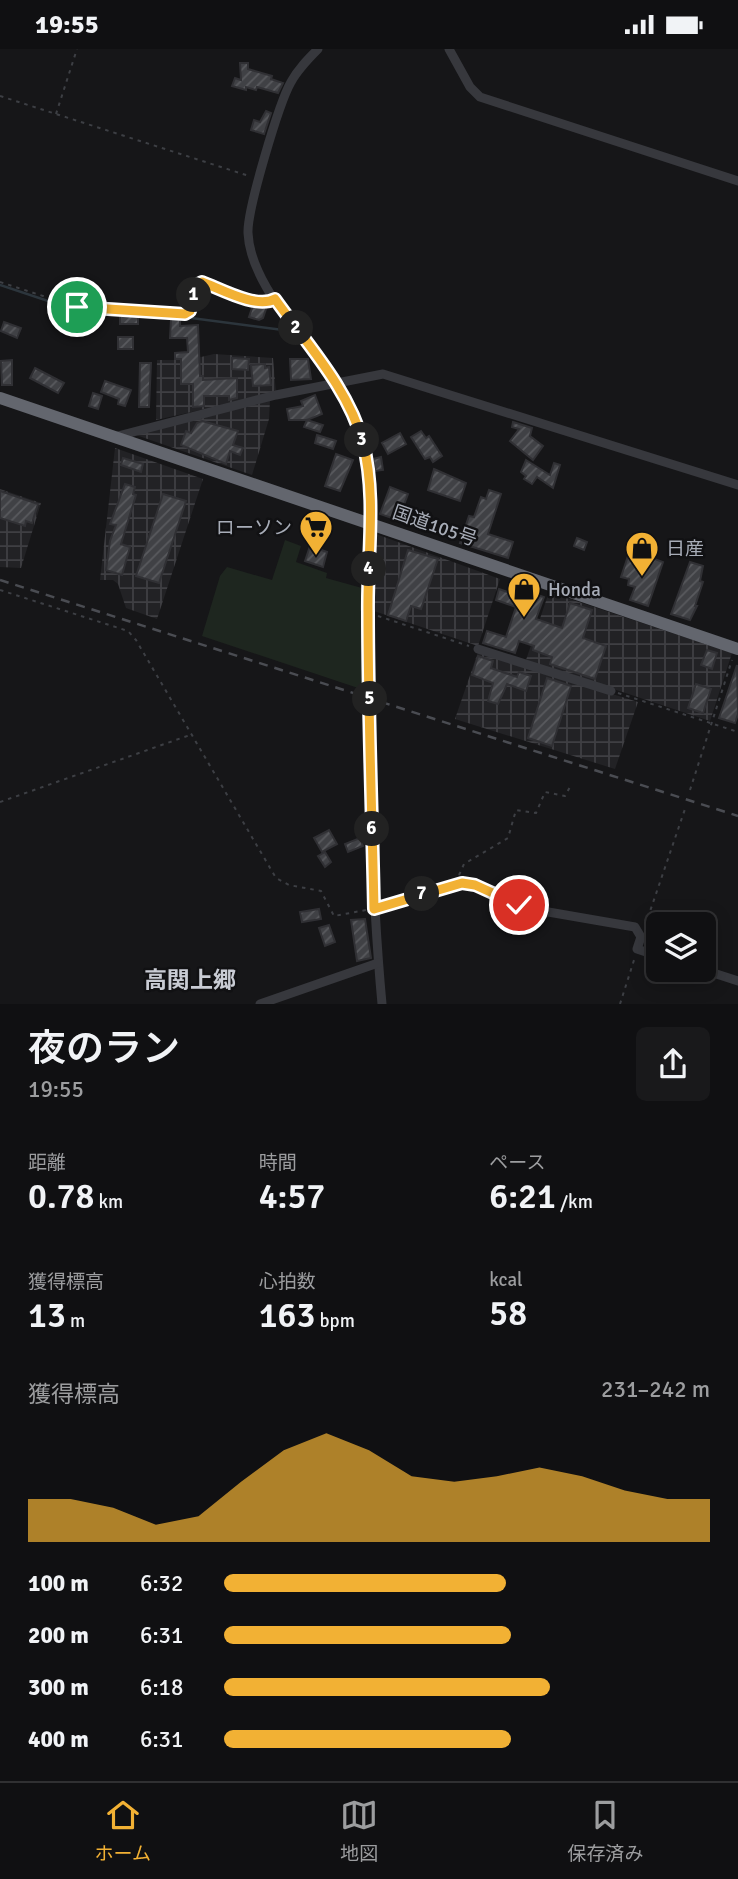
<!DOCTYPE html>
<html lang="ja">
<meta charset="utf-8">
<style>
:root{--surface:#101012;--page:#19191b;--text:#f1f3f6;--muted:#9c9d9f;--line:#303032;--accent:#f2b134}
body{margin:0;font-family:Signika,"Noto Sans JP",sans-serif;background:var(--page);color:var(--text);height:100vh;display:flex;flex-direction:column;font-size:26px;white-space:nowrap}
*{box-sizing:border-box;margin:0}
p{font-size:23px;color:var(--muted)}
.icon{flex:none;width:38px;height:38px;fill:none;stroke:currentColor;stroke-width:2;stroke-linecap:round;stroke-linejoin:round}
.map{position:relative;height:955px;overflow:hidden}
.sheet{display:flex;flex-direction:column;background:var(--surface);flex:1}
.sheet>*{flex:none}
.fabs{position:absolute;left:646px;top:863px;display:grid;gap:14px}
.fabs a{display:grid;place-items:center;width:70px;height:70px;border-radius:10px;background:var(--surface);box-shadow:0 4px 18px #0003,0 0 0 2px var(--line);font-size:35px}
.pin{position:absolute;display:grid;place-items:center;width:60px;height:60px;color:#fff;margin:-30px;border:4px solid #fff;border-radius:50%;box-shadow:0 2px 7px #0007}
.km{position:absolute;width:35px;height:35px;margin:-18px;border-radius:50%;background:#222;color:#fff;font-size:19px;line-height:35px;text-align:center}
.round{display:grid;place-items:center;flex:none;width:74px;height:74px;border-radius:10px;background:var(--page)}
.head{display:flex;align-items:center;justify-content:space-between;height:119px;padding:0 28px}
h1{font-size:38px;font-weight:600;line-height:52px}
.figures{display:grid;grid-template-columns:repeat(3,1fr);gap:10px;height:119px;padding:7px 28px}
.figures div{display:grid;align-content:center}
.figures b{font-size:35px;font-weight:600}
.figures small{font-size:19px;font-weight:400}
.figures p{font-size:19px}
.chart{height:196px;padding:14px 28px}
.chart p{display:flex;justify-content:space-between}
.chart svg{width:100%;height:126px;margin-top:7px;fill:var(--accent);opacity:.7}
ul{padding:0 28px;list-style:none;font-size:23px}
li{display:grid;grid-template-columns:112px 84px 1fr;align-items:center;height:52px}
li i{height:18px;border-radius:9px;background:var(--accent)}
.status{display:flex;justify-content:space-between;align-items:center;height:49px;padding:0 35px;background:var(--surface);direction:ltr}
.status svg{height:19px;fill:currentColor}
.tabs{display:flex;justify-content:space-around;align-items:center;height:98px;border-top:2px solid var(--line);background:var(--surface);font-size:19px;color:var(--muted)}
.tabs a{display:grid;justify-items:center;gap:4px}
.tabs .active{color:var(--accent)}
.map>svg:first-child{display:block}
.industrial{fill:url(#industrial-grid)}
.grass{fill:#1e261f}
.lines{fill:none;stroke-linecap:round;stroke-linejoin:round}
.stream{stroke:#2c353c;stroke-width:2.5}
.building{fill:url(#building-hatch);stroke:#303034;stroke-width:2}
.path{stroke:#3d3f44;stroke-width:2;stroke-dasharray:3.5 5;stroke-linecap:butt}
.minor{stroke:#37383d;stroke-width:9}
.highway{stroke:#63666e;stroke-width:12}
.rail{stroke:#4a4c52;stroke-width:2.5;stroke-dasharray:9 7;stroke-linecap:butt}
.route-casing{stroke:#fff;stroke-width:14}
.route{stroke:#f2b134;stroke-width:9}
.labels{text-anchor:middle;stroke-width:5;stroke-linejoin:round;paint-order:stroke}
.street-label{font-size:19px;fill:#a8adb8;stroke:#111113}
.poi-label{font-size:19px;fill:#a8adb8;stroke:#111113;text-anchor:start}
.quarter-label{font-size:23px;font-weight:bold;fill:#c9ccd4;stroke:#111113}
</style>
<div class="status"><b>19:55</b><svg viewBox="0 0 49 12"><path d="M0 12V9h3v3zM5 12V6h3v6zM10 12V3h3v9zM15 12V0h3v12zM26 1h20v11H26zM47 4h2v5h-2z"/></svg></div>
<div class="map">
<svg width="738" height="955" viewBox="0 0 738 955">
<defs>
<pattern id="industrial-grid" width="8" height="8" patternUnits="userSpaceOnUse" patternTransform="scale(1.75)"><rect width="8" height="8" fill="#222225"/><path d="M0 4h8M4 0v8" fill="none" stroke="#3f3f43"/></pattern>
<pattern id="building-hatch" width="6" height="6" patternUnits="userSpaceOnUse" patternTransform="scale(1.75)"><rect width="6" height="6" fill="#404145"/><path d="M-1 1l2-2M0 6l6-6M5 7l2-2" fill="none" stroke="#595a5e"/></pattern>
</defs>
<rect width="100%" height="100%" fill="#161618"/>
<!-- industrial -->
<g class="industrial">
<polygon points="214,305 273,309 276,344 156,371 157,311 188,311"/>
<polygon points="270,351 269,370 252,426 133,385"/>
<polygon points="115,399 203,430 157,570 126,559 118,535 113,531 100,531"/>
<polygon points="0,440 41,454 21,519 0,518"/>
<polygon points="373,484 500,530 478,597 371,561"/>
<polygon points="549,543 732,604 710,672 526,611"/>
<polygon points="478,603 638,653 615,720 455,670"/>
</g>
<!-- grass -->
<polygon class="grass" points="285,491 301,497 296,513 327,524 326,529 362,539 364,641 202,587 220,527 227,518 272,531"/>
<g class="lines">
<!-- stream -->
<polyline class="stream" points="0,236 78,262 176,267 291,282"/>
</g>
<!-- building -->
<g class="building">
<polygon points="240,14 248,14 248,20 272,27 271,30 283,34 278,44 257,38 256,41 246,38 246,41 232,37 235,29 241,31"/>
<polygon points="266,62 271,64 264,85 251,81 254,71 260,73"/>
<polygon points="254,253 267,257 263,269 259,271 249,268"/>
<rect x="120" y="267" width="18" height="8"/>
<polygon points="171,270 180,270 180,277 198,276 200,327 203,327 203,331 237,329 237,349 229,351 229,347 204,347 204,357 193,358 193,335 181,335 181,310 175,310 175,304 188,303 187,289 170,289"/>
<polygon points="4,273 21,279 17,289 1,282"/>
<rect x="118" y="288" width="15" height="12"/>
<polygon points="232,309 249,310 248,321 232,320"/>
<polygon points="290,310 308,310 311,330 291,331"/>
<polygon points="12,311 12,336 2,336 1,312"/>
<polygon points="140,314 151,314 149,358 139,358"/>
<polygon points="265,315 265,319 269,318 271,336 253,337 251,316"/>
<polygon points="35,319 64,334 58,344 30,329"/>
<polygon points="105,332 131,341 125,357 118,355 119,350 101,343"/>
<polygon points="93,344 102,347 98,360 89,357"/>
<polygon points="315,346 322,365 307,371 289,371 287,360 303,357 301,352"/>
<polygon points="307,371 323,376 320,383 304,378"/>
<polygon points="202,372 238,382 233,396 243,399 240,406 230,402 226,415 181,396 186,382 191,384 197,374"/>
<polygon points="513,373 532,379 530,387 543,397 533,411 510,392 519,380 512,378"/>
<polygon points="421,382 426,389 429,387 442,407 433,413 430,408 425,410 411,388"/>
<polygon points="400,384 406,395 388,405 382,394"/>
<polygon points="317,386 336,392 333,400 315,394"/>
<polygon points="336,405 353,411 340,442 325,437"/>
<polygon points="381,408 383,421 375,422 373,410"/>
<polygon points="123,409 143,415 141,423 121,416"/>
<polygon points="526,411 550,426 554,414 560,416 553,439 537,428 532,435 524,430 526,427 521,423"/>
<polygon points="434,420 466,434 460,452 428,441"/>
<polygon points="125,435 135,438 133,445 136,446 121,495 130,498 122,526 106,521 110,492 116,476 110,475"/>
<polygon points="390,438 408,445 402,461 419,467 415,477 380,465"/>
<polygon points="489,441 501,445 488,485 513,493 508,509 460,494 469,467 474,468 481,448 486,450"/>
<polygon points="0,442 38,455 32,474 26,472 25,477 0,469"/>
<polygon points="163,445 186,452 159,534 136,527"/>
<polygon points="577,489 587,493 584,501 574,497"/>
<polygon points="310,497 327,503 323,518 305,512"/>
<polygon points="408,501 438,510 421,560 411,557 406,572 388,566"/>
<polygon points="630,501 663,513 648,557 630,551 635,538 628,536 629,530 621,528"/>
<polygon points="690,513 703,517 700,532 703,533 695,557 697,557 690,571 671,565"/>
<polygon points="499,540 519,547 521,540 544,548 536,570 562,579 570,554 592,561 583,589 606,597 595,630 550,615 552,608 533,601 534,597 519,592 515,604 483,594 487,582 506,588 516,558 496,551"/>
<polygon points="707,601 717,604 712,620 701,616"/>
<polygon points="478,607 493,612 491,619 517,628 519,623 531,627 526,642 507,635 498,655 488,652 493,634 472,626"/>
<polygon points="737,616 738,665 735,674 719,669"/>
<polygon points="547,629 571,637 552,697 528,689"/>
<polygon points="696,635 711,640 703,664 688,659"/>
<polygon points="329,781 337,795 322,803 314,789"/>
<polygon points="360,789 363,797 348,803 345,795"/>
<polygon points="325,803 331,813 325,818 318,807"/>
<polygon points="319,860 321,870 302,873 300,863"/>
<polygon points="365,870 371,909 357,912 351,871"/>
<polygon points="329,876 335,893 325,897 319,879"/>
</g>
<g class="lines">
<!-- path -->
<g class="path">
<polyline points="0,47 249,127"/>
<polyline points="56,65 77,0"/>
<polyline points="0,233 77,258 185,265 190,262 196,236 202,233 265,253"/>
<polyline points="0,541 128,582 136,591 276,829 289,836 321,842 334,867 366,861"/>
<polyline points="378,567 469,597"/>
<polyline points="618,644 738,683"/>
<polyline points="690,741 732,611"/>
<polyline points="0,753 190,686"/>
<polyline points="459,826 464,815 508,789 516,761 536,764 545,743 565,747 571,736"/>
<polyline points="645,877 685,760"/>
<polyline points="620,955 635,908"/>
</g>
<!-- minor -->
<g class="minor">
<path d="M318,0C308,10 298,20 291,33C279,54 247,161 248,184C251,253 347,322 363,396C375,451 367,509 368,564C369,694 370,825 382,955"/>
<polyline points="449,0 470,38 480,48 738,132"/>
<polyline points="114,388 276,346 383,325 738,436"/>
<polyline points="478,600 611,642"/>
<polyline points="374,860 462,834 476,836 531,860 635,878 641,888 637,900 658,907"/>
<polyline points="701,920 738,932"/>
<polyline points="260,955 378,914"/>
</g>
<!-- highway -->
<polyline class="highway" points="0,349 738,600"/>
<!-- rail -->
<polyline class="rail" points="0,531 738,767"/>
</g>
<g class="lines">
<defs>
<path id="route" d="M77,258L185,265L190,262L196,236L202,233C221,240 256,260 275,250C306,294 349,340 363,394C377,448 367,508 368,563C368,662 372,761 374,860L462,834L475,836L519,856"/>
</defs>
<!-- route casing -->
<use href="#route" class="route-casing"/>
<!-- route -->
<use href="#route" class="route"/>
</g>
<!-- icons -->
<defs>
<symbol id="supermarket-pin" viewBox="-11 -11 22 30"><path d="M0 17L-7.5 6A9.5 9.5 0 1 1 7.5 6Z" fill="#f2b134" stroke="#111113"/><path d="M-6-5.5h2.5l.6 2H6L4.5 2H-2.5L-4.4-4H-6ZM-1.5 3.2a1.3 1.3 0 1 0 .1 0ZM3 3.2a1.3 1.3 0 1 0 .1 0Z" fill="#111"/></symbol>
<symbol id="shop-pin" viewBox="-11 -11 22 30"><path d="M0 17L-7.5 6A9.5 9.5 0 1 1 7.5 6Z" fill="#f2b134" stroke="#111113"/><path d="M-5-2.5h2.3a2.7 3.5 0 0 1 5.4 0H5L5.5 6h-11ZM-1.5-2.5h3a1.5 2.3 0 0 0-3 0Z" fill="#111"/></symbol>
</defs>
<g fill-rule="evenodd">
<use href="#supermarket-pin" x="297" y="459" width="38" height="52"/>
<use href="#shop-pin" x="623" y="480" width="38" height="52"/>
<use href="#shop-pin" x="505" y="521" width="38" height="52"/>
</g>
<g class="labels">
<!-- street labels -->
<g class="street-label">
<text transform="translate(435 476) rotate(19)" y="7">国道105号</text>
</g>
<!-- poi labels -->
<g class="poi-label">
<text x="292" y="485" text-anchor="end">ローソン</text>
<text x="666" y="506">日産</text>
<text x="548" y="547">Honda</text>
</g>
<!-- quarter labels -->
<g class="quarter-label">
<text x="190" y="939">高関上郷</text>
</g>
</g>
</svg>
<div class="fabs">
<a><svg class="icon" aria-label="layers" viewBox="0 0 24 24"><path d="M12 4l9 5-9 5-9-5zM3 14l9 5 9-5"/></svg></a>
</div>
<div class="pin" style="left:77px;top:258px;background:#1e9e55"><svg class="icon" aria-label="arrive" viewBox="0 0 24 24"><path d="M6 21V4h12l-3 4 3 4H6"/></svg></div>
<div class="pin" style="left:519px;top:856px;background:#d93025"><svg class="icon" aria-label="check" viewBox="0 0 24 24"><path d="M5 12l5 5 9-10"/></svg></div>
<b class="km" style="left:194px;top:246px">1</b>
<b class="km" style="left:296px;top:279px">2</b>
<b class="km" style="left:362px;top:391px">3</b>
<b class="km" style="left:369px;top:520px">4</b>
<b class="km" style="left:370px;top:650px">5</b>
<b class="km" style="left:372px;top:780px">6</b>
<b class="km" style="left:422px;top:845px">7</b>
</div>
<section class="sheet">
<div class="head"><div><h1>夜のラン</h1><p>19:55</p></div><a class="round"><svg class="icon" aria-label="share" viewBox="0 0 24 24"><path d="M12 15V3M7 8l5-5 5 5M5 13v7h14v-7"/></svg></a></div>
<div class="figures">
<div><p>距離</p><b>0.78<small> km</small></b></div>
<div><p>時間</p><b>4:57</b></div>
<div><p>ペース</p><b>6:21<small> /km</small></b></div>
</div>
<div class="figures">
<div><p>獲得標高</p><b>13<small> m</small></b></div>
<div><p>心拍数</p><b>163<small> bpm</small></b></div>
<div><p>kcal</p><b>58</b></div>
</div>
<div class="chart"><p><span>獲得標高</span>231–242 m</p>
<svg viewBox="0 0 160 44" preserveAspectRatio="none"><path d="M0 44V29L10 29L20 32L30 38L40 35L50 23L60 12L70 6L80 12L90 21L100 23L110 21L120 18L130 21L140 26L150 29L160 29V44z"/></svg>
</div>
<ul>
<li><b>100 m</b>6:32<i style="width:58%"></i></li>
<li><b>200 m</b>6:31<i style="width:59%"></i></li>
<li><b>300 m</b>6:18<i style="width:67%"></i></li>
<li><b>400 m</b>6:31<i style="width:59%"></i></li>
</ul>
</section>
<nav class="tabs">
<a class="active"><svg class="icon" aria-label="home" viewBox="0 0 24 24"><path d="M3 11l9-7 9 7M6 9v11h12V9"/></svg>ホーム</a>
<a><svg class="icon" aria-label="map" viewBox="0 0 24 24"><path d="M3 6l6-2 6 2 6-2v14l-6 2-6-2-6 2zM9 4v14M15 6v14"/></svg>地図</a>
<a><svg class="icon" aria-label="saved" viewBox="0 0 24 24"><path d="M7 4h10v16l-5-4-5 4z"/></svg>保存済み</a>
</nav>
